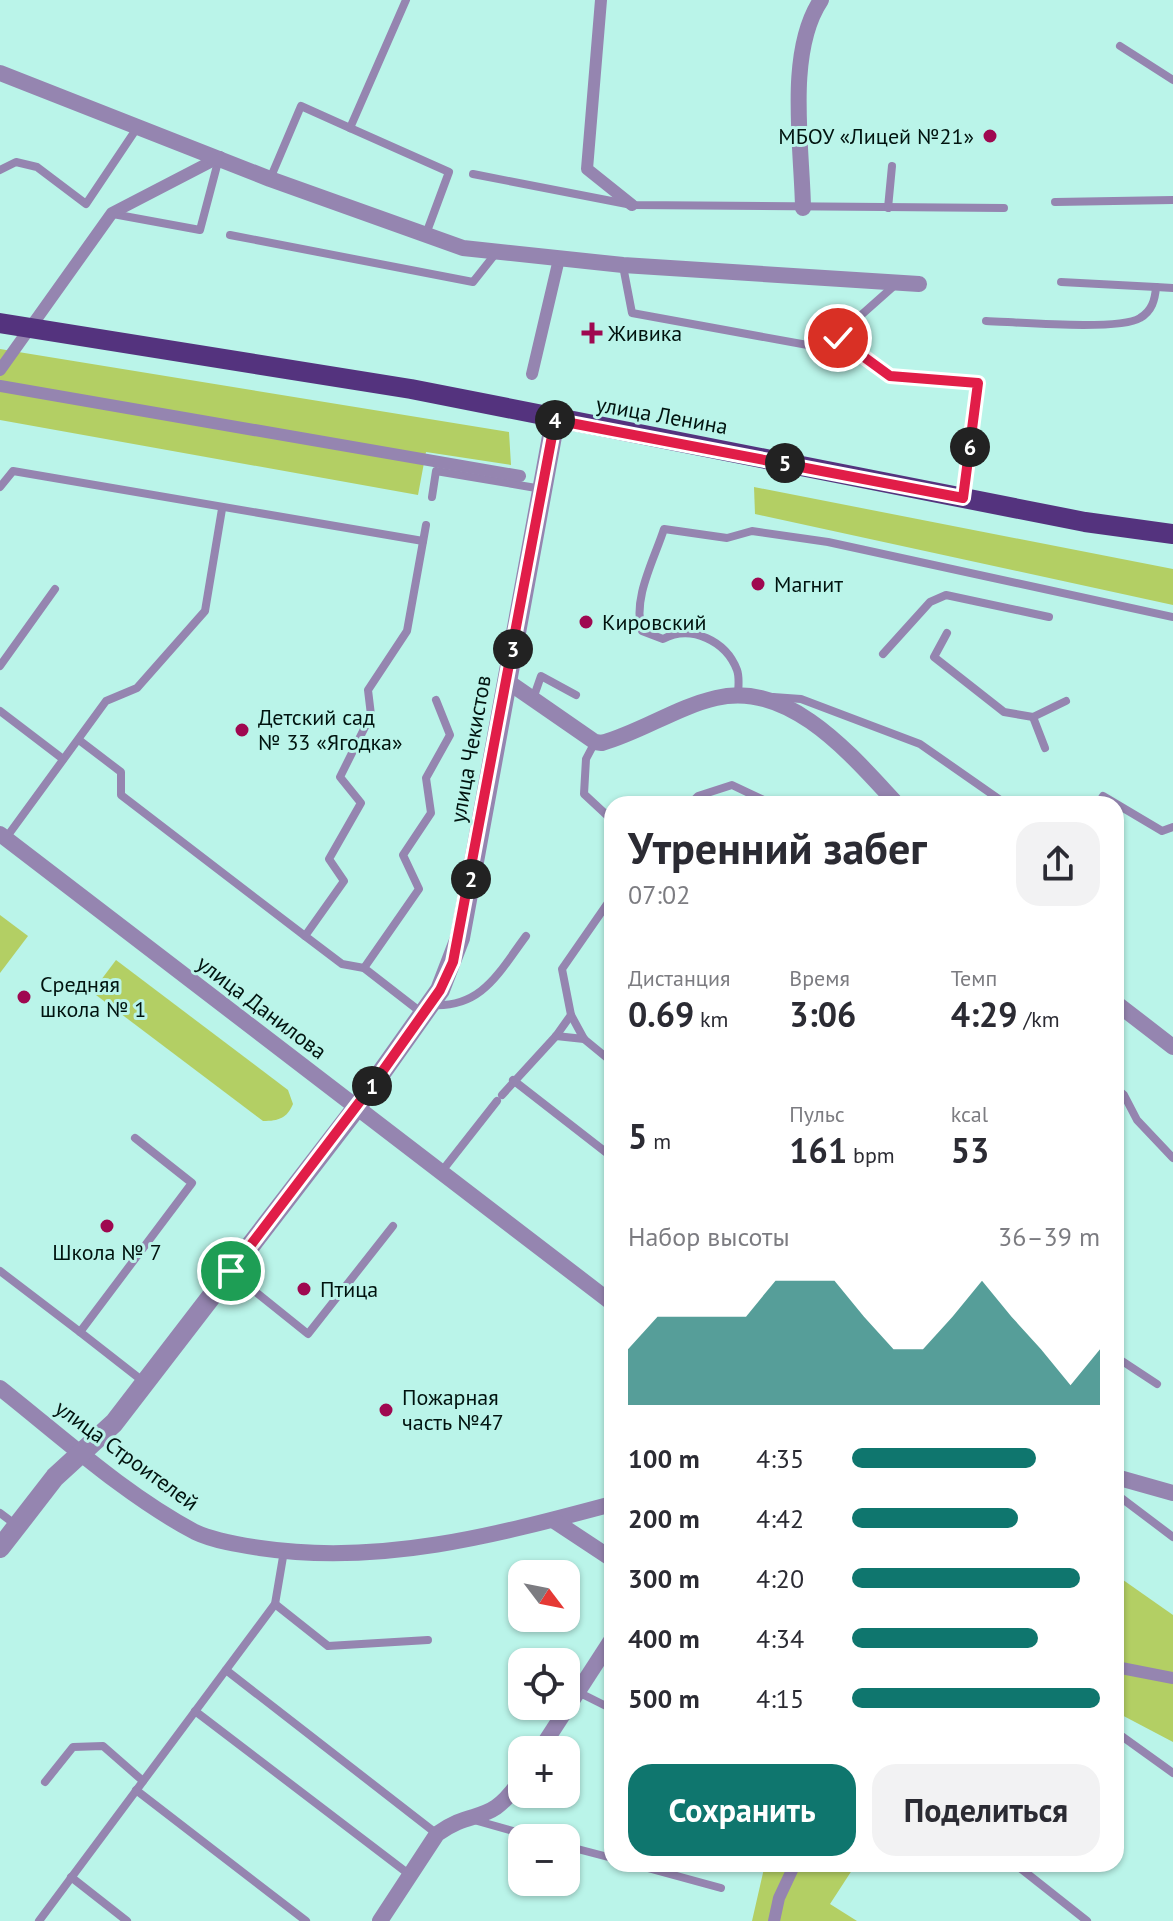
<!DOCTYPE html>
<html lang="ru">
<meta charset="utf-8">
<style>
:root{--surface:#fff;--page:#f2f2f3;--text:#2b2b33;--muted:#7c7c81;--accent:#0f766e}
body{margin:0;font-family:"PT Sans",sans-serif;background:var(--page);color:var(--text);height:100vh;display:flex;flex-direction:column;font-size:30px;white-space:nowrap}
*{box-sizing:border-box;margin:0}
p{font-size:26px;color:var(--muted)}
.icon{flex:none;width:44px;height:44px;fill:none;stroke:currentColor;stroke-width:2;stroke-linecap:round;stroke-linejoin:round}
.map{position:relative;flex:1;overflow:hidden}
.drawer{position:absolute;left:604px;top:796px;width:520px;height:1076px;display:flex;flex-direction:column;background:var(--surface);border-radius:24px;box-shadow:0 2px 6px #0004}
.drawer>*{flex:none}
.needle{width:52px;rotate:122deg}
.controls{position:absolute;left:508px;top:1560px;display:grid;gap:16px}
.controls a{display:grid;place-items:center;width:72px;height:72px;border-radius:16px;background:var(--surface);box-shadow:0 2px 6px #0004;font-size:40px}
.pin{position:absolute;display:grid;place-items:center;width:68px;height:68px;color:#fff;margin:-34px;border:4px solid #fff;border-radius:50%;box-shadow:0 2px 8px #0007}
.km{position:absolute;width:40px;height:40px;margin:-20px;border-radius:50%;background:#222;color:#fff;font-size:22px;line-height:40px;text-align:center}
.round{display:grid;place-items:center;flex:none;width:84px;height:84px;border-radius:24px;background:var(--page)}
.overview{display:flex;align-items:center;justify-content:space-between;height:136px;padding:0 24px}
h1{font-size:44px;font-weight:800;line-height:60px}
.stats{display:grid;grid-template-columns:repeat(3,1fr);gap:12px;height:136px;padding:8px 24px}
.stats div{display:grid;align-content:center}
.stats b{font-size:34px;font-weight:800}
.stats small{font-size:22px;font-weight:400}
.stats p{font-size:22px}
.chart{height:224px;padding:16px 24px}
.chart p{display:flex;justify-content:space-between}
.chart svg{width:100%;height:144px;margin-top:8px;fill:var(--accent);opacity:.7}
.action{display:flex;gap:16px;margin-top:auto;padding:16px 24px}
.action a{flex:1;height:92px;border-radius:24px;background:var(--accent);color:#fff;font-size:32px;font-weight:800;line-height:92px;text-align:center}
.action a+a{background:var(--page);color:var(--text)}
ul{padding:0 24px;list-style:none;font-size:26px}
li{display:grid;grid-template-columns:128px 96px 1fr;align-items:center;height:60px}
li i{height:20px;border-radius:10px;background:var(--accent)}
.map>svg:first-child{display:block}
.green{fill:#b3cf64}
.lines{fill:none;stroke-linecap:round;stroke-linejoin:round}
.service{stroke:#9585b0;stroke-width:8}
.pedestrian{stroke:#9585b0;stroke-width:12}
.minor{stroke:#9585b0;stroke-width:16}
.tertiary{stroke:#9585b0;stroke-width:20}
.primary{stroke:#54337e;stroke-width:20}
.route-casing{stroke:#fff;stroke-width:16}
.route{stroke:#e11d48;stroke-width:10}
.poi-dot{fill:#9f0850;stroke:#baf4e9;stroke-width:3}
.labels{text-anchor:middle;stroke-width:6;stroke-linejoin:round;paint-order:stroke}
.poi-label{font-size:22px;fill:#00130f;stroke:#baf4e9;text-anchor:start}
.street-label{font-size:22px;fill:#00130f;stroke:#baf4e9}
</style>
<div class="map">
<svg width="1173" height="1921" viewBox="0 0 1173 1921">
<rect width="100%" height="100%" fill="#baf4e9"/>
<!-- green -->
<g class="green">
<polygon points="0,349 509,432 511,465 426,452 418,495 0,420"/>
<polygon points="754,487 1173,569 1173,605 755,514"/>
<polygon points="0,915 28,936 0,973"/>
<path d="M116,960L288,1090L293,1104C287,1118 279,1121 263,1121L92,992Z"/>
<polygon points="1116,1575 1173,1615 1173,1742 1116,1712"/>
<polygon points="765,1864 856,1864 830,1904 857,1921 752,1921"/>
</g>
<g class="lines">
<!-- service -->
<g class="service">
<polyline points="1120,46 1173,80"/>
<polyline points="350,128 449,172 426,234"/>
<polyline points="0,170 16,162 37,167 86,204 139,125"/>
<polyline points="473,174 632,205 1004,208"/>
<polyline points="270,179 301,106 350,128 406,0"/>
<polyline points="1055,202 1173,200"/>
<polyline points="888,208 892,166"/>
<polyline points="113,214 200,230 219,158"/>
<polyline points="230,235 473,282 496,253"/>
<polyline points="623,266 632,313 824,348 895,285"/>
<polyline points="1061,282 1156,287"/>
<path d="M986,321C1015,322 1120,331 1140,318C1152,311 1155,300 1156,287L1173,288"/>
<polyline points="838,338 890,376 978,383 963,497"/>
<polyline points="0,487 13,471 423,541"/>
<polyline points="432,497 436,471 542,489"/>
<polyline points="947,633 934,657 1004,712 1033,717"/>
<polyline points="883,654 930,602 946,595 1049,617"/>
<polyline points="0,666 55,589"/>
<path d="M738,696C738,688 740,678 737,670C726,641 691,624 663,639L642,631C632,599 654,560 664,529L727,538L752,531L828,542L1173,617"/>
<polyline points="773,697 801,699 920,744 1006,804"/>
<polyline points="533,699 541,676 576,695"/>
<polyline points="0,711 63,759"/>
<polyline points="79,740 121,772 121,795 305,936"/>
<polyline points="595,742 586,759 584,794 612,820"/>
<polyline points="1045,748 1033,717 1066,701"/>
<polyline points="690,804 698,796 732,785 772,804"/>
<polyline points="1098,804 1103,796 1162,831 1173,827"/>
<polyline points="6,838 106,701 137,688 205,611 222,509"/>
<polyline points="364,968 342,964 305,936 344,881 329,859 361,803 340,777 371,715 368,690 407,631 426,525"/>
<path d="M430,1005C482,1009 499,972 526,936"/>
<polyline points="422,1013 364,968 419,889 403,855 431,813 426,778 450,735 436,700"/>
<polyline points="571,1015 584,1039 612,1062"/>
<polyline points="556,1036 584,1039"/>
<polyline points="513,1080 612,1157"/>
<polyline points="1116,1088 1124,1095 1137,1120 1173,1158"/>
<polyline points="502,1095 556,1036 571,1015 562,969 612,897"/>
<polyline points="135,1138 192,1183 80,1332 144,1382"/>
<polyline points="442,1171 497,1101"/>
<polyline points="0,1271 80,1332"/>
<polyline points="231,1272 308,1334 393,1226"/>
<polyline points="1116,1357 1157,1384"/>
<polyline points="1116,1494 1173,1537"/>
<polyline points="0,1513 16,1525"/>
<polyline points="275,1604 328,1646 428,1640"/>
<polyline points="226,1670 437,1834"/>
<polyline points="578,1692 612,1709"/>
<polyline points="195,1711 410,1875"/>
<polyline points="1116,1732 1173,1773"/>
<polyline points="45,1782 73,1747 103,1746 143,1781"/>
<polyline points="136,1790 306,1921"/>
<polyline points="474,1820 538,1838"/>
<polyline points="566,1846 612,1858"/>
<polyline points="633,1864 721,1888"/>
<polyline points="1015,1864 1087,1921"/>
<polyline points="71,1877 127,1921"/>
<polyline points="39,1921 275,1604 284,1551"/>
</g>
<!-- pedestrian -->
<g class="pedestrian">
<polyline points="601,0 587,169 632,205"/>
<polyline points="0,370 112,213 220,157"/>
<polyline points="532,374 559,259"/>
<polyline points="0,386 520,476"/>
<polyline points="1116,1667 1173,1678"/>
<polyline points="774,1921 779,1898 795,1864"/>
</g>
<!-- minor -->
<g class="minor">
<polyline points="0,73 270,179 463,248 623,265 919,284"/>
<path d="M803,208C802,147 786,52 821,0"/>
<path d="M507,681L595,742L602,743C641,732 677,707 716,698C790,680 853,757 897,804"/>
<polyline points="0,834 612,1303"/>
<polyline points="1116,1003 1173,1047"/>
<path d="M0,1388C62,1437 125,1495 195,1532C214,1541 240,1545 260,1548C381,1566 496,1535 612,1504"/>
<polyline points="1116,1477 1173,1493"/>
<polyline points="553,1520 612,1559"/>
<polyline points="540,1750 612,1639"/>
<path d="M380,1921L437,1834C476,1806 489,1828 522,1778"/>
</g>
<!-- tertiary -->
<polyline class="tertiary" points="0,1548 55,1477 114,1423 357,1107 440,990 460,938 555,420"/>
<!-- primary -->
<polyline class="primary" points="0,323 411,389 1085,522 1173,534"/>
</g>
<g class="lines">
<defs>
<polyline id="route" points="231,1271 377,1079 440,990 453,962 555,420 963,498 978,383 890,376 838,338"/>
</defs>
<!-- route casing -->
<use href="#route" class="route-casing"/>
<!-- route -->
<use href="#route" class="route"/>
</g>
<!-- markers -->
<g class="poi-dot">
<circle cx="990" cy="136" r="8"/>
<path d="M588 321h8v8h8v8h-8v8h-8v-8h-8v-8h8z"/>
<circle cx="758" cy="584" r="8"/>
<circle cx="586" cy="622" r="8"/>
<circle cx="242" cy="730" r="8"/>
<circle cx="24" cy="997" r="8"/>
<circle cx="107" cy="1226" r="8"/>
<circle cx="304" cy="1289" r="8"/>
<circle cx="386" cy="1410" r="8"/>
</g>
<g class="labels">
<!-- poi labels -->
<g class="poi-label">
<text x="974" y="144" text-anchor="end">МБОУ «Лицей №21»</text>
<text x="608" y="341">Живика</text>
<text x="774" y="592">Магнит</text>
<text x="602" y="630">Кировский</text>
<text x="258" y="725">Детский сад<tspan x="258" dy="25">№ 33 «Ягодка»</tspan></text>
<text x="40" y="992">Средняя<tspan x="40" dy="25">школа № 1</tspan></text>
<text x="107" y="1260" text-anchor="middle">Школа № 7</text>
<text x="320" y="1297">Птица</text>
<text x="402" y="1405">Пожарная<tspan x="402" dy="25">часть №47</tspan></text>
</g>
<!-- street labels -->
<g class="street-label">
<text transform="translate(662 415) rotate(10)" y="8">улица Ленина</text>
<text transform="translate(470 749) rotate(-80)" y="8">улица Чекистов</text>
<text transform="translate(262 1007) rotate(37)" y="8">улица Данилова</text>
<text transform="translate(127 1455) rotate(36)" y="8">улица Строителей</text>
</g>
</g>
</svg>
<div class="controls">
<a><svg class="needle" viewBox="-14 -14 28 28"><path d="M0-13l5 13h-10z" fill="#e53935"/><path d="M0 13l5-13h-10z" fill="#7c7c81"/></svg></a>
<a><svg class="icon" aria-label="locate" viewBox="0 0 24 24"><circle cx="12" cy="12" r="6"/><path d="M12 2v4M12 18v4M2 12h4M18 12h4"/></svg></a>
<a>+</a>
<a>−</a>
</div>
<div class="pin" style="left:231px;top:1271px;background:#1e9e55"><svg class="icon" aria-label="arrive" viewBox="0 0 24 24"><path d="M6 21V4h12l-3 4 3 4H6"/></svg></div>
<div class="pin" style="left:838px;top:338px;background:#d93025"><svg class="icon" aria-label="check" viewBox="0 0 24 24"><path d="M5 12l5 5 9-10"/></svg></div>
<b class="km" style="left:372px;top:1086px">1</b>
<b class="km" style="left:471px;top:879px">2</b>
<b class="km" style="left:513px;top:649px">3</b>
<b class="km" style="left:555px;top:420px">4</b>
<b class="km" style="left:785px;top:463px">5</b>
<b class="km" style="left:970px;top:447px">6</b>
<section class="drawer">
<div class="overview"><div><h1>Утренний забег</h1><p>07:02</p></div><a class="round"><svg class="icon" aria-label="share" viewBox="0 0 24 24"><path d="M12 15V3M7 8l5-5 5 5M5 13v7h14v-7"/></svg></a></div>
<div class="stats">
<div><p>Дистанция</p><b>0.69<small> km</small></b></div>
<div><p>Время</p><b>3:06</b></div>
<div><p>Темп</p><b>4:29<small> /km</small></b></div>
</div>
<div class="stats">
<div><b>5<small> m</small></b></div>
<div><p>Пульс</p><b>161<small> bpm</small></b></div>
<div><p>kcal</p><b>53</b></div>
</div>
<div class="chart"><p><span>Набор высоты</span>36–39 m</p>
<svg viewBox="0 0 160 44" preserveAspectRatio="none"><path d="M0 44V27L10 17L20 17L30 17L40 17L50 6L60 6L70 6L80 17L90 27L100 27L110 17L120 6L130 17L140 27L150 38L160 27V44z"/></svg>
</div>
<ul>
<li><b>100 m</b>4:35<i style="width:74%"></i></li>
<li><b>200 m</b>4:42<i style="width:67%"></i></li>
<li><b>300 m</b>4:20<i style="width:92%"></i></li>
<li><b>400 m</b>4:34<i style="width:75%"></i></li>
<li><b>500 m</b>4:15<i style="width:100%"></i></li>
</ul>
<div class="action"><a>Сохранить</a><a>Поделиться</a></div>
</section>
</div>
